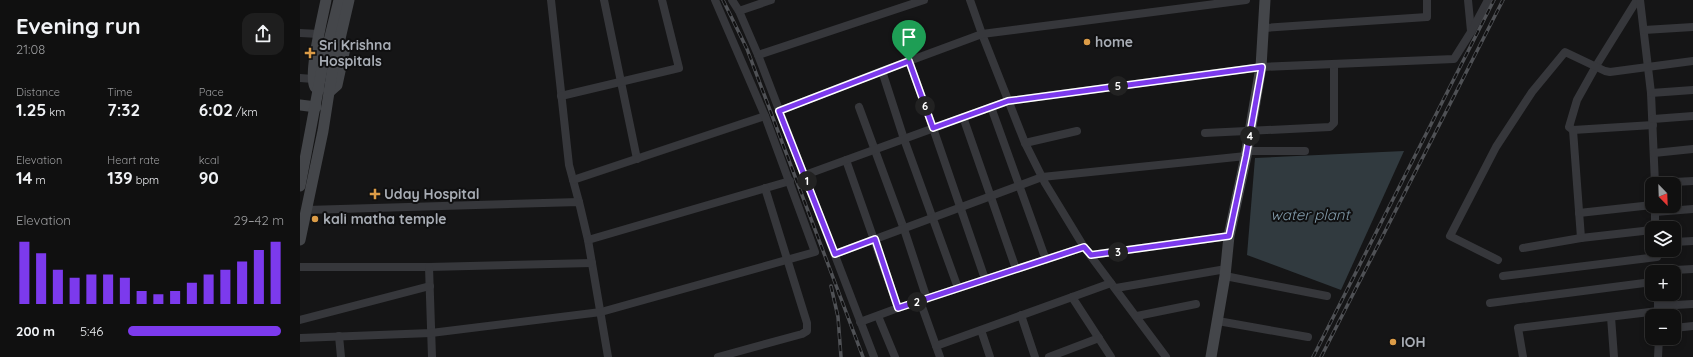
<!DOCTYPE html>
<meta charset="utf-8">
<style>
:root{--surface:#101010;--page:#1e1e1e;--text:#f1f3f6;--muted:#9c9d9f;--line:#303030;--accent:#7c3aed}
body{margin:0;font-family:Quicksand,sans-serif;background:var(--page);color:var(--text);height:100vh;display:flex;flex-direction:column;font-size:15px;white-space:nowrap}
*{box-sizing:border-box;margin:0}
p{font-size:13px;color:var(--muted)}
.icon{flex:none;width:22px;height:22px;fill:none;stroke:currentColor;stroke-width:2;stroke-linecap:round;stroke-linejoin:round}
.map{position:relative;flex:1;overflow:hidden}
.drawer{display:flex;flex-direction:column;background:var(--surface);width:300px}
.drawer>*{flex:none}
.needle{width:26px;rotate:157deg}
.buttons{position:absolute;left:1345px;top:177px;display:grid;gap:8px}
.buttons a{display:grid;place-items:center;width:36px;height:36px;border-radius:8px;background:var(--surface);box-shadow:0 2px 6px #0003,0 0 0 1px var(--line);font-size:20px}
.pin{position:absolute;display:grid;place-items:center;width:34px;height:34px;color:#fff;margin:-41px -17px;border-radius:50% 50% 50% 0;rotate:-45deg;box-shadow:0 0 4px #0007}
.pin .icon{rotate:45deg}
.km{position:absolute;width:20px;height:20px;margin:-10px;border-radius:50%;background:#222;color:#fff;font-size:11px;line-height:20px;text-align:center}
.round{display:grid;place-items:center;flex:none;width:42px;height:42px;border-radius:12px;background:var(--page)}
.head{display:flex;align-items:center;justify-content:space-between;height:68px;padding:0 16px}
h1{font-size:22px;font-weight:700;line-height:30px}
.metrics{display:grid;grid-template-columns:repeat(3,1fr);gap:6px;height:68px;padding:4px 16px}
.metrics div{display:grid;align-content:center}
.metrics b{font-size:17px;font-weight:700}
.metrics small{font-size:11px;font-weight:400}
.metrics p{font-size:11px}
.chart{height:112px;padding:8px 16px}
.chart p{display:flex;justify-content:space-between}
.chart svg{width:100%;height:72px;margin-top:4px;stroke:var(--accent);stroke-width:6}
ul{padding:0 16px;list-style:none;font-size:13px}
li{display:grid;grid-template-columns:64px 48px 1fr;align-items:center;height:30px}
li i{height:10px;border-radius:5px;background:var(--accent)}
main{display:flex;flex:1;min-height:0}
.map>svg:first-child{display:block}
.water{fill:#313a3f}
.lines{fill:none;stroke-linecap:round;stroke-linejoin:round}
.street{stroke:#36373b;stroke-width:8}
.secondary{stroke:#44464a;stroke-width:11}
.rail-casing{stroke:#4f5155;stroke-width:3.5}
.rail{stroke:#101011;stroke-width:2;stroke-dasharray:6;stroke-linecap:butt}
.route-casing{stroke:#fff;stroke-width:8}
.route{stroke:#7c3aed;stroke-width:5}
.poi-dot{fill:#dc9c47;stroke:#101011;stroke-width:1.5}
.labels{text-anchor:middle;stroke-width:4;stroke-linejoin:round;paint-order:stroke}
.poi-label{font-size:14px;font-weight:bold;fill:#a8adb5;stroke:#101011;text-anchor:start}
.water-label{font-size:15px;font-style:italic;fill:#839cac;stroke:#101011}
</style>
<main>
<section class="drawer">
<div class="head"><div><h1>Evening run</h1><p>21:08</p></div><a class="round"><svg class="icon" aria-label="share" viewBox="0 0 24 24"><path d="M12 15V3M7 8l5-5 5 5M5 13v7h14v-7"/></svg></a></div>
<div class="metrics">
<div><p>Distance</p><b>1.25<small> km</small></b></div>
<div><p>Time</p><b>7:32</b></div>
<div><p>Pace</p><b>6:02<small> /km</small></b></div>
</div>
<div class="metrics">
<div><p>Elevation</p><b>14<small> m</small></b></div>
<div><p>Heart rate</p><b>139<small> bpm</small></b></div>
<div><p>kcal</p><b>90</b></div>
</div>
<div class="chart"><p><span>Elevation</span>29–42 m</p>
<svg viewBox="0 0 160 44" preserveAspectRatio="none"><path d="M5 44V6M15 44V13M25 44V23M35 44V28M45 44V26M55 44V26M65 44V28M75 44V36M85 44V38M95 44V36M105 44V31M115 44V26M125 44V23M135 44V18M145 44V11M155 44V6"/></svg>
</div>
<ul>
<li><b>200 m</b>5:46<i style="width:98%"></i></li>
</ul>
</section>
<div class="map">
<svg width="1393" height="357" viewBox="0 0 1393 357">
<rect width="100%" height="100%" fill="#151516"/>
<!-- water -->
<polygon class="water" points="1104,151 1041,290 947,255 955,158"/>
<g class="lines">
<!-- street -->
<g class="street">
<polyline points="251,0 269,165 279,202"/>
<polyline points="304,0 337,159"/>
<polyline points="432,0 439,11 458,55 574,357"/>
<polyline points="670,0 682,34 725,143 745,183 784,247 866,357"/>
<polyline points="1168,0 1171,31"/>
<polyline points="1337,0 1296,66 1277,100 1269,127 1273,130 1353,125"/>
<polyline points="1340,0 1351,93 1355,184"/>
<polyline points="439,11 471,0"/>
<polyline points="964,28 1127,17 1127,0"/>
<polyline points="1344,30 1393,27"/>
<polyline points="0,33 19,34"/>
<polyline points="458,55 624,0"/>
<polyline points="609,61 633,128 685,279"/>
<polyline points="582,71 604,139 658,288"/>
<polyline points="0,78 13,79"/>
<polyline points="1351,93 1393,90"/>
<polyline points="261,96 379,68 362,0"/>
<polyline points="559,107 604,229 627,299"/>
<polyline points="691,107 746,260"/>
<polyline points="479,111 582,71 682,34 946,0"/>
<polyline points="663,117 716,269"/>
<polyline points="1353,119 1393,116"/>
<polyline points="1273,130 1281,238"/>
<polyline points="905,133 1030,127 1034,123 1034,65"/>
<polyline points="725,143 777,131"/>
<polyline points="947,151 1005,151"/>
<polyline points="1354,153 1393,149"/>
<polyline points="546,160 598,308"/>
<polyline points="505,175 708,101 961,67 1154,59 1171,32 1188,0"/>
<polyline points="273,180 465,116"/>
<polyline points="1355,183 1393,181"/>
<polyline points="1355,207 1355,228"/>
<polyline points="6,210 279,202 288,240 308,357"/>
<polyline points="1355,212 1393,209"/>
<polyline points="1279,213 1352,205"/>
<polyline points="288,240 490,181"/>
<polyline points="1374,242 1393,241"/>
<polyline points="1223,248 1281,238 1352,230"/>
<polyline points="535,254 742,177 946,156"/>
<polyline points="791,255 929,236"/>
<polyline points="1198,260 1150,236 1196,147 1232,92 1265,52 1305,71 1310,72 1393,61"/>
<polyline points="0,267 129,267 292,263"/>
<polyline points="129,267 132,357"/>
<polyline points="1357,271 1393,269"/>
<polyline points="925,276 1027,296"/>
<polyline points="1203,276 1357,257"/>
<polyline points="816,288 926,269"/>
<polyline points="1358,294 1358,311"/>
<polyline points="772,297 811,357"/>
<polyline points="620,301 640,357"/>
<polyline points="1190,303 1352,282"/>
<polyline points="1358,306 1393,304"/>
<polyline points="721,315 735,357"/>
<polyline points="578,316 595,357"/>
<polyline points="837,316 896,304"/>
<polyline points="1311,317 1314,357"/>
<polyline points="0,320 130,286"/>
<polyline points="918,321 1008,337"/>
<polyline points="560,322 598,308 784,247"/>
<polyline points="1374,328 1393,326"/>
<polyline points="681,330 690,357"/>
<polyline points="39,336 41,357"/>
<polyline points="0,338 131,333 301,312 515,252 465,116 415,0"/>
<polyline points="636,346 811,283"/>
<polyline points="418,357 502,334 507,331 507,323 465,188"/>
<polyline points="749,357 799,338"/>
<polyline points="1223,357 1218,328 1358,311"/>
<polyline points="1358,357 1359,338"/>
</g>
<!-- secondary -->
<g class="secondary">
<path d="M19,89L15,87C8,75 23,16 26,0"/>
<polyline points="29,92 37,85 45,48"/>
<polyline points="0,105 16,107"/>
<polyline points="0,186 22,69 39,0"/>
<polyline points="0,240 23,131 32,73 49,0"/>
<polyline points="911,357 925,276 929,236 946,156 961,67 965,0"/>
</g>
<defs>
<g id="rail">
<polyline points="423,0 447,49 563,357"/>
<polyline points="531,286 538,317 541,357"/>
<polyline points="1013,357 1194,0"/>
<polyline points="1021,357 1203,0"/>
</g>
</defs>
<!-- rail casing -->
<use href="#rail" class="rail-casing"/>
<!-- rail -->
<use href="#rail" class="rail"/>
</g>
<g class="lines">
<defs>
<polygon id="route" points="609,61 633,128 708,101 962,67 946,156 929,236 791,255 784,247 598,308 575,239 535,254 479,111"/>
</defs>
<!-- route casing -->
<use href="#route" class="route-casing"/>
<!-- route -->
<use href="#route" class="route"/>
</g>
<!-- markers -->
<g class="poi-dot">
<circle cx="787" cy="42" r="4"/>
<path d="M8 47h4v4h4v4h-4v4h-4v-4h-4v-4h4z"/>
<path d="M73 188h4v4h4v4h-4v4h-4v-4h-4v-4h4z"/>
<circle cx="15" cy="219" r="4"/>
<circle cx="1093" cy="342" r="4"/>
</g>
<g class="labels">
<!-- poi labels -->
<g class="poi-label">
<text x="795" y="47">home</text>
<text x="19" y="50">Sri Krishna<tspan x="19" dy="16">Hospitals</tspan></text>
<text x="84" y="199">Uday Hospital</text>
<text x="23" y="224">kali matha temple</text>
<text x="1101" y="347">IOH</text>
</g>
<!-- water labels -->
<g class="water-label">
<text x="1010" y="220">water plant</text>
</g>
</g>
</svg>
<div class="buttons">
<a><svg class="needle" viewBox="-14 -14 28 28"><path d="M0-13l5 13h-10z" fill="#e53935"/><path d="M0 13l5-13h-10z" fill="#9c9d9f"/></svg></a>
<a><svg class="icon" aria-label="layers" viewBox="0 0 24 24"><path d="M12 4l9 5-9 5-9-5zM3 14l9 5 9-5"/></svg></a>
<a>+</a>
<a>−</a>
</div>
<div class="pin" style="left:609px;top:61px;background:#1e9e55"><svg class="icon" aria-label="arrive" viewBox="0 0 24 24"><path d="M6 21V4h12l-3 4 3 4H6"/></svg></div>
<b class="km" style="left:507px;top:181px">1</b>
<b class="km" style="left:617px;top:302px">2</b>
<b class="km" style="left:818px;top:252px">3</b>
<b class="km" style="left:950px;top:136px">4</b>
<b class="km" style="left:818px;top:86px">5</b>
<b class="km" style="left:625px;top:106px">6</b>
</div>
</main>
